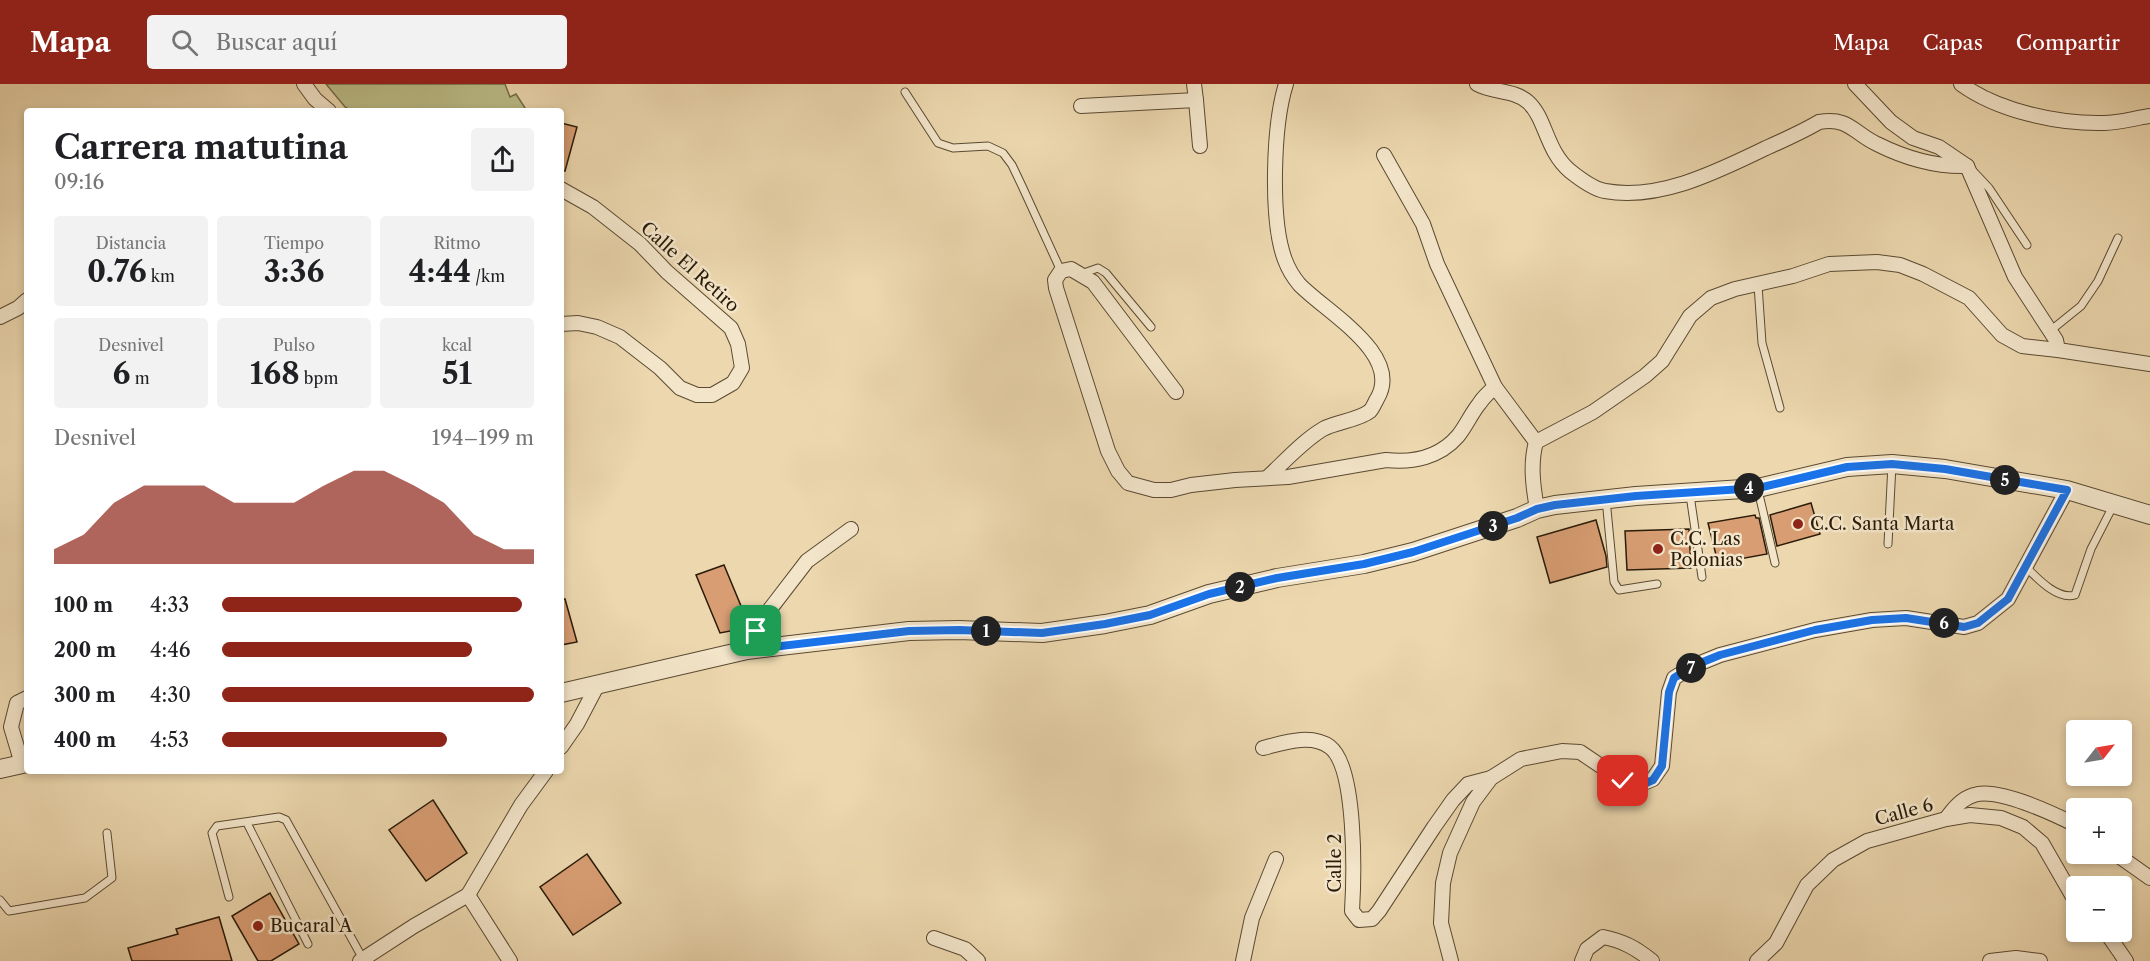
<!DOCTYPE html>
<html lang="es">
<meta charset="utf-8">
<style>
:root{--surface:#fff;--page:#f2f2f2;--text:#202124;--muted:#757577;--accent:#8f2418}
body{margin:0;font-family:"Libre Caslon Text",serif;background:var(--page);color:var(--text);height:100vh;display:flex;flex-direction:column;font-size:22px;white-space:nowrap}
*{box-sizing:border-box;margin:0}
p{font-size:20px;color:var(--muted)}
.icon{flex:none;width:33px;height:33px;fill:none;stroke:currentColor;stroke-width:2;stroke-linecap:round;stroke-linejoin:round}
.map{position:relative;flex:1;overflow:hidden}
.side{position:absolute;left:24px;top:24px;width:540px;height:666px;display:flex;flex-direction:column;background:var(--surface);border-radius:6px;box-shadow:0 3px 9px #0003}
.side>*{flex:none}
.needle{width:39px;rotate:59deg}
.buttons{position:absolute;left:2066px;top:636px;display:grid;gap:12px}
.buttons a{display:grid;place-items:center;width:66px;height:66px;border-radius:6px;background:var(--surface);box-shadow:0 3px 9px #0003;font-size:30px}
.pin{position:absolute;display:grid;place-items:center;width:51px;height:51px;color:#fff;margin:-26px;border-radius:12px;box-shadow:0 3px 9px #0006}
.km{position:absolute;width:30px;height:30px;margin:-15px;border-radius:50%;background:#222;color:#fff;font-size:16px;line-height:30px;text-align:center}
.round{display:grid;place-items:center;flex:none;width:63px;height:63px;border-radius:6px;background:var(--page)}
.headline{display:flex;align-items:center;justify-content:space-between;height:102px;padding:0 30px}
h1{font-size:33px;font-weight:700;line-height:45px}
.metrics{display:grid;grid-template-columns:repeat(3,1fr);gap:9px;height:102px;padding:6px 30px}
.metrics div{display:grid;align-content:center;border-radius:6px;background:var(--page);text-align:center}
.metrics b{font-size:30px;font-weight:700}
.metrics small{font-size:16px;font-weight:400}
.metrics p{font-size:16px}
.chart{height:168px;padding:12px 30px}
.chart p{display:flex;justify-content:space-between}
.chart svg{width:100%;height:108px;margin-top:6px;fill:var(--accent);opacity:.7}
ul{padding:0 30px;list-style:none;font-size:20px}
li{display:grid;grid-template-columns:96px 72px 1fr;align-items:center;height:45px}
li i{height:15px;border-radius:8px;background:var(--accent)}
header{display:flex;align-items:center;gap:36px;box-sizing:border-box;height:84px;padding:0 30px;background:var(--accent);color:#fff}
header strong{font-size:28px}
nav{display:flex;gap:33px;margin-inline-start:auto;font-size:21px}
.search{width:420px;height:54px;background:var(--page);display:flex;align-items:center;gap:15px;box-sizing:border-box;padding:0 21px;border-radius:6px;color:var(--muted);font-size:22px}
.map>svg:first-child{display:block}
.green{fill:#bbbd88;stroke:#726c48;stroke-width:1.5}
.building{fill:#d89d73;stroke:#291b08;stroke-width:1.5}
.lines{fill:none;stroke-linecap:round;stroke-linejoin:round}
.service-casing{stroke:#5a4a32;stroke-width:9}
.minor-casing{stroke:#5a4a32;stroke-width:16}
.tertiary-casing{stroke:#5a4a32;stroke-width:20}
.service{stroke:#f3e5ca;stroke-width:7}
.minor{stroke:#f3e5ca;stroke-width:14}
.tertiary{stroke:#f3e5ca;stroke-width:18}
.route-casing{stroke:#fff;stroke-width:12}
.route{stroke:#1a73e8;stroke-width:8}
.poi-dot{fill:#8f2418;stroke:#f3e5ca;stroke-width:2}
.labels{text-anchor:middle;stroke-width:5;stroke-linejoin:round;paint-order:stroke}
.street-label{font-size:18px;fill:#291b08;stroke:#f3e5ca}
.poi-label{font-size:18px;fill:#291b08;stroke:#f3e5ca;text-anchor:start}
</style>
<header>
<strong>Mapa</strong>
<div class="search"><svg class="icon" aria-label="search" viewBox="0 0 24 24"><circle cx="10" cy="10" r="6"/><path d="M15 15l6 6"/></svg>Buscar aquí</div>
<nav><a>Mapa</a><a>Capas</a><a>Compartir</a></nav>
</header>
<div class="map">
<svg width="2150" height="877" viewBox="0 0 2150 877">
<rect width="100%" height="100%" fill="#ecd7ae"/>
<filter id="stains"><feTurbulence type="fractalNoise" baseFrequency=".00333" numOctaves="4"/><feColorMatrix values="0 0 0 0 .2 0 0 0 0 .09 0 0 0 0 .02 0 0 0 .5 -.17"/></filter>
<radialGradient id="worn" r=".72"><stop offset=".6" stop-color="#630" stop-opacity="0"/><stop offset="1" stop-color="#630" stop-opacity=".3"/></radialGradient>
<!-- green -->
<polygon class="green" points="326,0 505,0 510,13 516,10 527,27 352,27 345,23"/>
<!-- building -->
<g class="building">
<polygon points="561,39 577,43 565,87 561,86"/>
<polygon points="1811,419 1820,450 1777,462 1770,431"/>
<polygon points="1755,431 1756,434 1759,434 1767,470 1718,479 1708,439"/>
<polygon points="1596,436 1606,472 1607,483 1550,499 1537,453"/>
<polygon points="1689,445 1691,484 1627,486 1625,447"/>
<polygon points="724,481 746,534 746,544 720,549 696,491"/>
<polygon points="565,515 577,558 561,561 561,516"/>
<polygon points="433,716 467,769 426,797 389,746"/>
<polygon points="587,770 621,819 573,851 540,803"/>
<polygon points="270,809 299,860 271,877 258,877 232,832"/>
<polygon points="219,833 232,877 132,877 128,864 178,850 176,845"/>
</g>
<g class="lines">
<defs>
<g id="service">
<polyline points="905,8 938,59 953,64 988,62 1003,69 1012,81 1022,102 1061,187"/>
<polyline points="1974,88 1989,104 2027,161"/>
<polyline points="1081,190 1098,184 1106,189 1151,243"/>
<polyline points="1758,201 1762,259 1780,324"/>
<polyline points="2050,247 2081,222 2098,197 2118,154"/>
<polyline points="1758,406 1775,479"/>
<polyline points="1690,411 1702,493"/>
<polyline points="1606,415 1614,498 1619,506 1657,500"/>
<polyline points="1888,460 1892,380"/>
<path d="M2026,483C2037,494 2057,516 2075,511L2091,465L2113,422"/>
<polyline points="247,739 308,860"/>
<polyline points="229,813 212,749 217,742 279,733 286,736 363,875"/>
<polyline points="0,816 9,827 85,814 112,794 107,749"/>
</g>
<g id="minor">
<polyline points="304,0 315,15 329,27"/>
<path d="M1477,0C1493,9 1513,5 1528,18C1546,34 1546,67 1570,87C1580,95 1593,105 1605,107C1660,117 1718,87 1766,64C1784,56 1802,48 1819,38C1850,33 1853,49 1877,60C1905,74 1936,83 1967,82"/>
<path d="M1961,0C1998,27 2058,40 2104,39C2119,39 2135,34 2150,32"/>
<polyline points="1196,16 1200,62"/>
<polyline points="1081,22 1196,16 1194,0"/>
<polyline points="1384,71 1423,140 1437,180 1495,303 1536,358"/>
<polyline points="561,105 593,123 640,160 667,188 731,244 738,260 742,284 733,299 712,311 697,311 680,304 660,284 620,253 597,243 578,239 561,240"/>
<polyline points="0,233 18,224 27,216"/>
<polyline points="2058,266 2150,280"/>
<path d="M1176,308L1093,198L1071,185L1061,187L1055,196L1056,204L1108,367L1118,387L1128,399L1154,406H1171L1191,401L1235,396L1288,393L1386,376C1413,379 1440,373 1458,352C1466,342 1471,330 1479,320C1483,314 1489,308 1495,303"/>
<path d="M1268,393C1285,377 1303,357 1323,345C1336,338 1359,336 1370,327C1373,324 1375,318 1377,315C1404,270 1324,227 1299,200C1294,194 1288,184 1285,176C1270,137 1273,41 1286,0"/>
<path d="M1537,425C1533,402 1530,380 1536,358L1593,328L1645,292L1662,277L1690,232L1711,214L1735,205L1793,192L1829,180L1877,178L1900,181L1923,190L1969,214L2002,251L2022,262L2058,266L2056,256L2015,193L1967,82L1939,63L1913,54L1891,38L1855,0"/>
<polyline points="747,566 767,529 807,477 851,445"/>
<polyline points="561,663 577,640 598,600"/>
<path d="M1263,664C1283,659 1311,649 1330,663C1357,684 1354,794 1352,827L1359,836L1372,835L1379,827L1434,743L1453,716L1468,700L1491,694"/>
<polyline points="22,680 11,643 17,619 27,614"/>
<path d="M1946,735C1953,725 1961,715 1974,711C1997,703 2054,730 2076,741"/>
<polyline points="2116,770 2150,794"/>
<polyline points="468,811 510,877"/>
<polyline points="2106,848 2126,877"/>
<polyline points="934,854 965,865 978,877"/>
<polyline points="360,877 414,842 468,811 521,721 546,687"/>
<polyline points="1243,877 1252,834 1276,775"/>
<polyline points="1451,877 1441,839 1443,799 1450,769 1473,718 1491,694 1521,675 1562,667 1580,668 1623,697 1639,701 1653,695 1662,682 1669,608 1674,594 1693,582 1720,571 1815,546 1872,536 1906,534 1964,543 1978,539 2008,515 2067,406"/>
<path d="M1582,877L1587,865L1603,853C1623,857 1636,864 1652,877"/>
<polyline points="1757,877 1776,859 1807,801 1833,776 1867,757 1946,735 1970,731 2001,734 2023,743 2042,759 2076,818"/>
<polyline points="1990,877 2016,874 2040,877"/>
</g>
<g id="tertiary">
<polyline points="561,609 747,566 909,547 959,546 1042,549 1105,540 1150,531 1209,510 1277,494 1364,480 1413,468 1517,434 1537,425 1555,421 1636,412 1758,404 1847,383 1892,380 1945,385 2067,406 2150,431"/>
<polyline points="0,685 27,679"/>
</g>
</defs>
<!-- service casing -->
<use href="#service" class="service-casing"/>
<!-- minor casing -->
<use href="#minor" class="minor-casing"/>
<!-- tertiary casing -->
<use href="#tertiary" class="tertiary-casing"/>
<!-- service -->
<use href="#service" class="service"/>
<!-- minor -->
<use href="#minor" class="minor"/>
<!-- tertiary -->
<use href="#tertiary" class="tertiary"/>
</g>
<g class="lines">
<defs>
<polyline id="route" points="756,547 747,566 909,547 959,546 1042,549 1105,540 1150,531 1209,510 1277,494 1364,480 1413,468 1517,434 1537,425 1555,421 1636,412 1758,404 1847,383 1892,380 1945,385 2067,406 2008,515 1978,539 1964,543 1906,534 1872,536 1815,546 1720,571 1693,582 1674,594 1669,608 1662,682 1653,696 1639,702 1623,697"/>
</defs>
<!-- route casing -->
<use href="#route" class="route-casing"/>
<!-- route -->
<use href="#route" class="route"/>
</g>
<!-- markers -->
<g class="poi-dot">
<circle cx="1798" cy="440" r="6"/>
<circle cx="1658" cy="465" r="6"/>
<circle cx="258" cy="842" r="6"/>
</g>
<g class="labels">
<!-- street labels -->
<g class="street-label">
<text transform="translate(690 183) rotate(42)" y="6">Calle El Retiro</text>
<text transform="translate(1904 728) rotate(-15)" y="6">Calle 6</text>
<text transform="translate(1335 779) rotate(-90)" y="6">Calle 2</text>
</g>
<!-- poi labels -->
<g class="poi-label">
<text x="1810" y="446">C.C. Santa Marta</text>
<text x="1670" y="461">C.C. Las<tspan x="1670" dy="21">Polonias</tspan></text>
<text x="270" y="848">Bucaral A</text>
</g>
</g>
<rect width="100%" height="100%" filter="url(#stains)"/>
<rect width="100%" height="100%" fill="url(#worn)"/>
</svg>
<div class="buttons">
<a><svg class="needle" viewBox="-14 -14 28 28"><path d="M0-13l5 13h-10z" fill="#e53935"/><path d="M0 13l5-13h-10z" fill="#757577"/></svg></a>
<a>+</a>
<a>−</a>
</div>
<div class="pin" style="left:756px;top:547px;background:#1e9e55"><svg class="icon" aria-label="arrive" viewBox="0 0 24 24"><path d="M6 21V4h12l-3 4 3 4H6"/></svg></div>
<div class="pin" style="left:1623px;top:697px;background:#d93025"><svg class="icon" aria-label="check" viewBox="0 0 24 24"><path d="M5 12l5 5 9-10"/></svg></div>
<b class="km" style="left:986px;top:547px">1</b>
<b class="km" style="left:1240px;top:503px">2</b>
<b class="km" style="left:1493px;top:442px">3</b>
<b class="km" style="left:1749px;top:404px">4</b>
<b class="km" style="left:2005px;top:396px">5</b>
<b class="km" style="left:1944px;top:539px">6</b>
<b class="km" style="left:1691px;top:584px">7</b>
<section class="side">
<div class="headline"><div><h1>Carrera matutina</h1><p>09:16</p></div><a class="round"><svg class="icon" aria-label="share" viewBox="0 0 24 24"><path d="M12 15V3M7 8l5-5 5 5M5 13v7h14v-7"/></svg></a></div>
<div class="metrics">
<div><p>Distancia</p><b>0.76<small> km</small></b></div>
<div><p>Tiempo</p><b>3:36</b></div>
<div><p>Ritmo</p><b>4:44<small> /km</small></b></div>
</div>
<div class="metrics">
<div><p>Desnivel</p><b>6<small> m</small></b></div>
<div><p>Pulso</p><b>168<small> bpm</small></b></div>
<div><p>kcal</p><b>51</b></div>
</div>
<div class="chart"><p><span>Desnivel</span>194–199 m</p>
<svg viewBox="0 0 160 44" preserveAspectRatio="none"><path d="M0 44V38L10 32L20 19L30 12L40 12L50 12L60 19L70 19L80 19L90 12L100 6L110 6L120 12L130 19L140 32L150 38L160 38V44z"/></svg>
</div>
<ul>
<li><b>100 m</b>4:33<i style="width:96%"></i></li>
<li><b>200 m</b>4:46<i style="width:80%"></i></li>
<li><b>300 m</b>4:30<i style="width:100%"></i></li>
<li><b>400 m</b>4:53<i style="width:72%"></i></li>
</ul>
</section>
</div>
